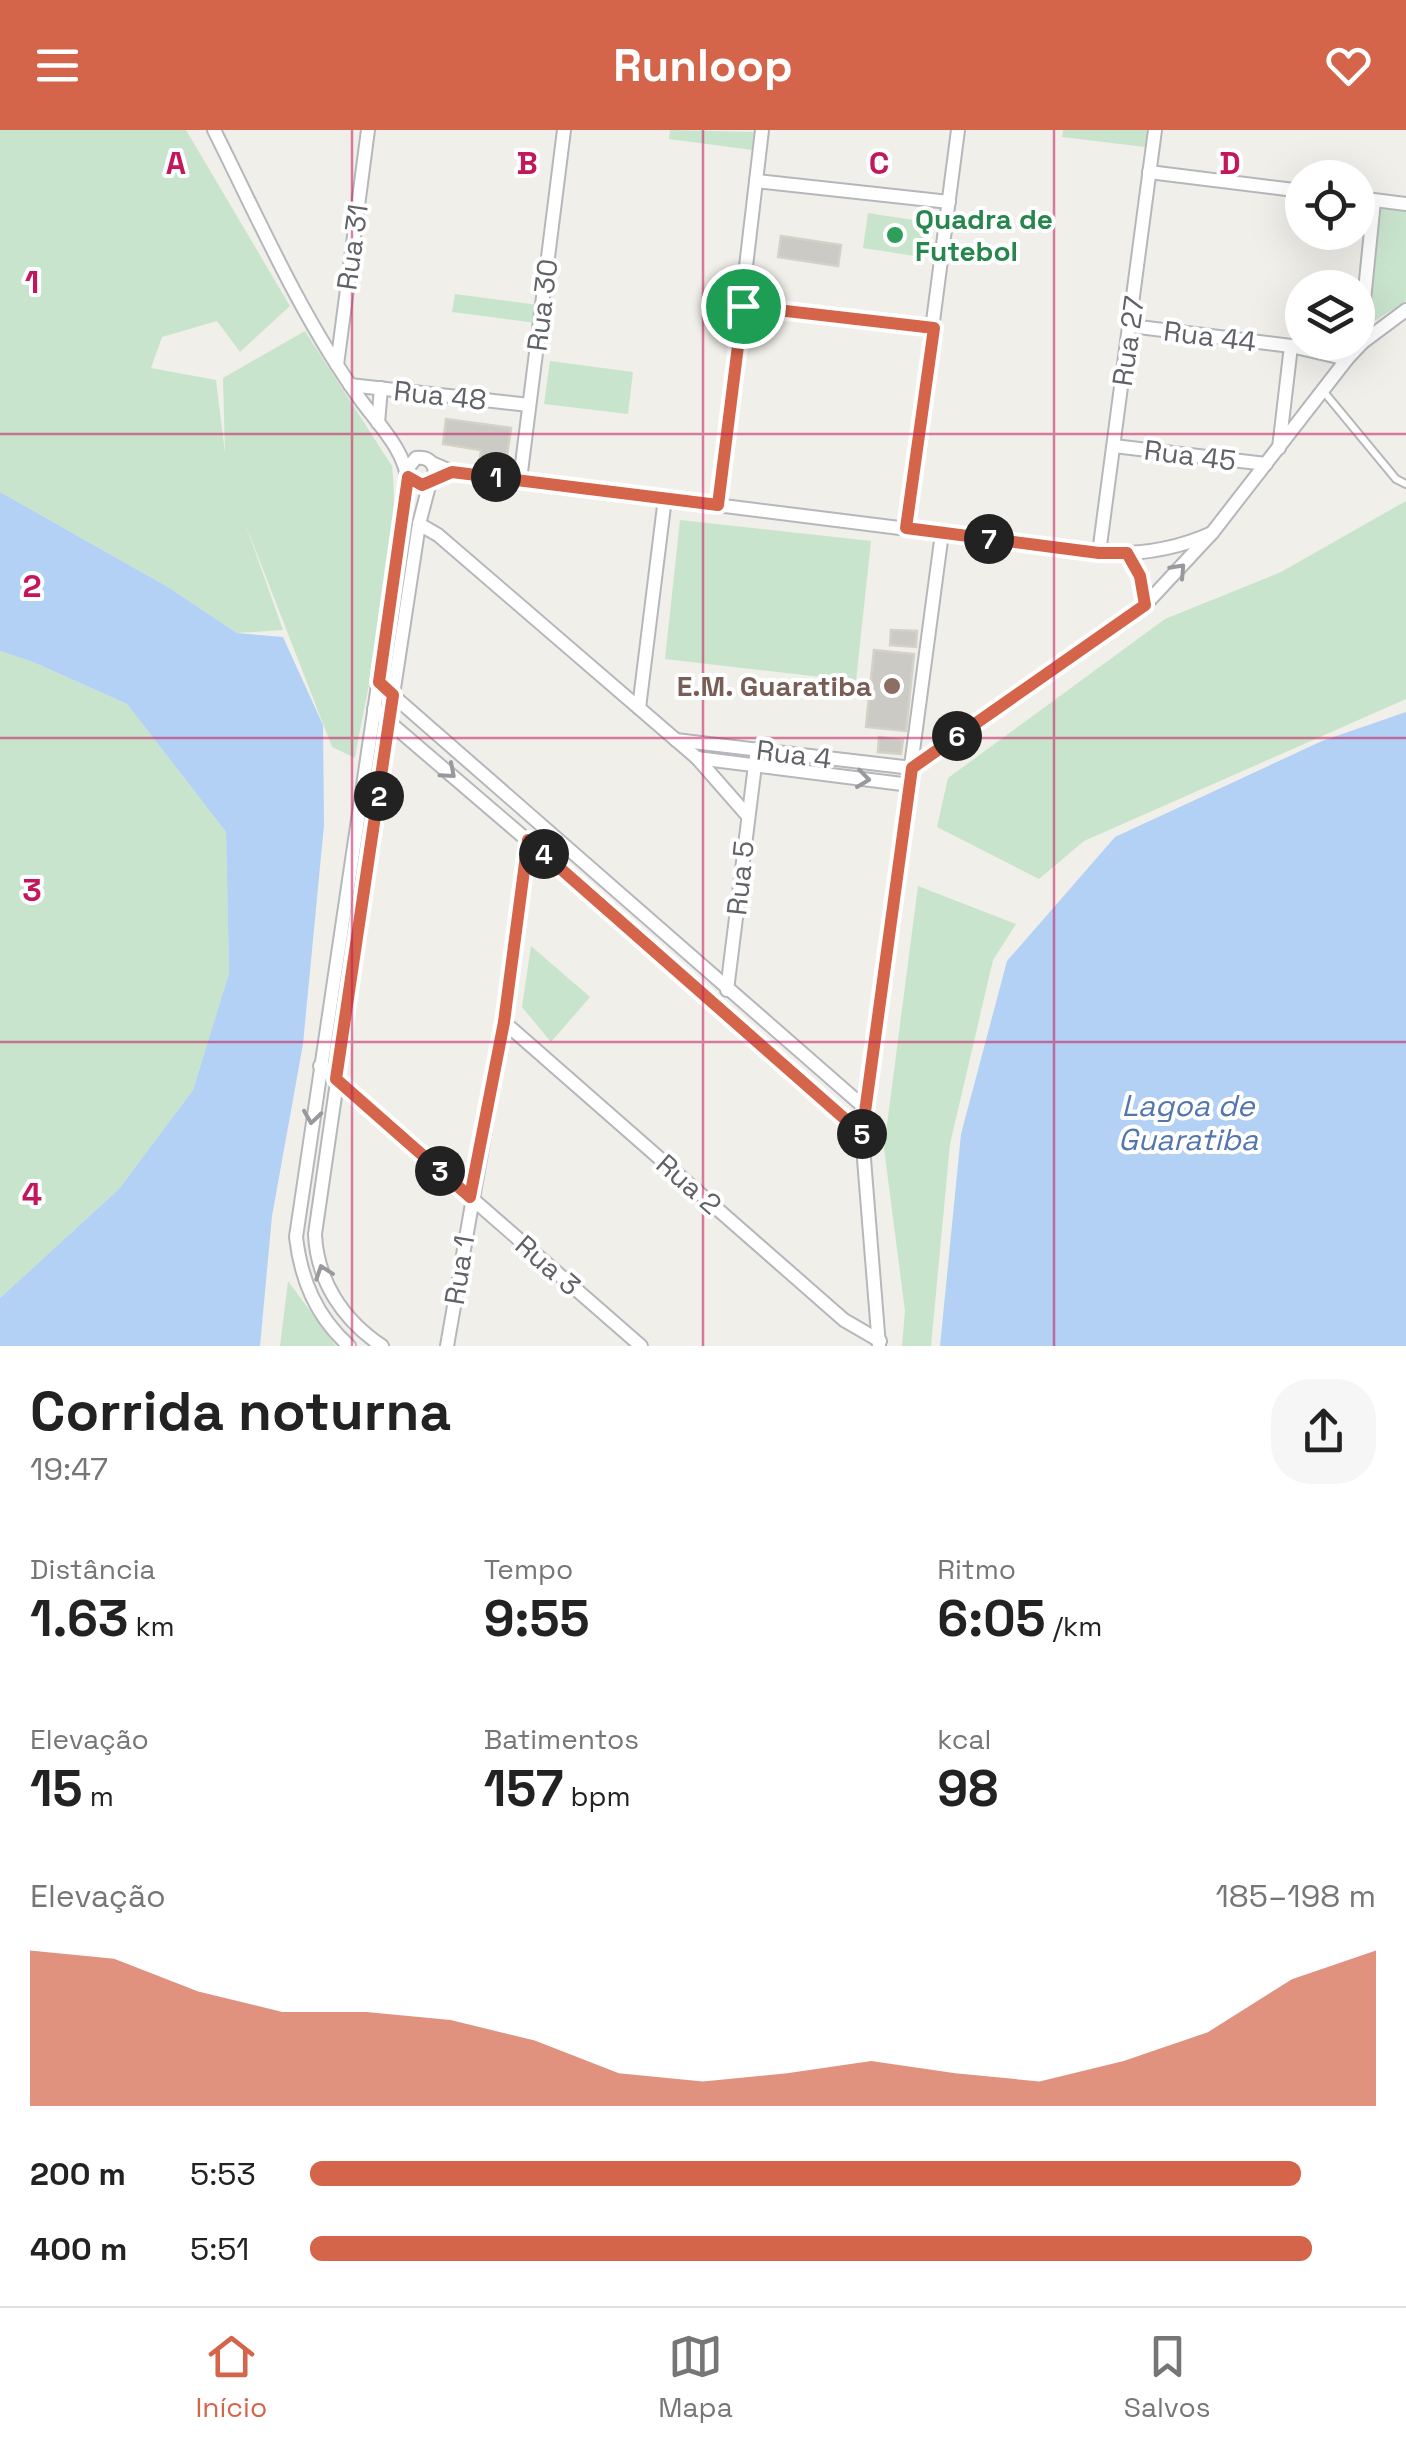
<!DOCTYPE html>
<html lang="pt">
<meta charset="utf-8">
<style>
:root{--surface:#fff;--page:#f6f6f6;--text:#222;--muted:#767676;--line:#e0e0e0;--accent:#d4654a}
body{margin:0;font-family:"Space Grotesk",sans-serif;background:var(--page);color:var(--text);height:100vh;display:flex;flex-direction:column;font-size:38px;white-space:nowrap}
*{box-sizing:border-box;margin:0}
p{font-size:32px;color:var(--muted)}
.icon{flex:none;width:55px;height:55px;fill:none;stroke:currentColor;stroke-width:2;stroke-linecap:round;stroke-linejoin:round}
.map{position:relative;height:1216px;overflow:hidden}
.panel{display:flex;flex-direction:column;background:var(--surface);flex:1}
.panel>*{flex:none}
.buttons{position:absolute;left:1285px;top:30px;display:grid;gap:20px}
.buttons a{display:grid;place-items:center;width:90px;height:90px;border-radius:50%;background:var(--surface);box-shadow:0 10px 40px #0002;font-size:50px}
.pin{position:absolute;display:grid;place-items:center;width:85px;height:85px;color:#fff;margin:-42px;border:5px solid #fff;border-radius:50%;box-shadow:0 2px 10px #0007}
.km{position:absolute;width:50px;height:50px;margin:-25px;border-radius:50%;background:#222;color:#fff;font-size:28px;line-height:50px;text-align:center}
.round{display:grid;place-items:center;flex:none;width:105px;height:105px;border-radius:40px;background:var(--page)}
.headline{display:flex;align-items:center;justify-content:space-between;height:170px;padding:0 30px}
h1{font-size:55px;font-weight:700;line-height:75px}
.metrics{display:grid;grid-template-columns:repeat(3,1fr);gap:15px;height:170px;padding:10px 30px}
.metrics div{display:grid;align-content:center}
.metrics b{font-size:50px;font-weight:700}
.metrics small{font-size:28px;font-weight:400}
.metrics p{font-size:28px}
.chart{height:280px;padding:20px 30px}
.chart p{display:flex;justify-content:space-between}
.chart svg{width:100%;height:180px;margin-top:10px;fill:var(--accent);opacity:.7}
ul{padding:0 30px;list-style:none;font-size:32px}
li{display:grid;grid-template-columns:160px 120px 1fr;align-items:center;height:75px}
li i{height:25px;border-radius:12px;background:var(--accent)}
header{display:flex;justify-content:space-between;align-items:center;height:130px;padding:0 30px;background:var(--accent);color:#fff;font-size:45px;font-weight:700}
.menu{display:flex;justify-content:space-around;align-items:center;height:140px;border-top:2px solid var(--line);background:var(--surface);font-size:28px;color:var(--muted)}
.menu a{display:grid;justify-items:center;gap:5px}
.menu .selected{color:var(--accent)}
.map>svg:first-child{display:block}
.green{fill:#c9e4cc}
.water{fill:#b3d1f5}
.building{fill:#cbcac5;stroke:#d4d1c7;stroke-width:2.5}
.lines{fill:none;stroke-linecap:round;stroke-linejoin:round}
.service-casing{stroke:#b5b7bb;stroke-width:10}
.minor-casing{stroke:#b5b7bb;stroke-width:16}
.service{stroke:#fff;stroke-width:6}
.minor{stroke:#fff;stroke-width:12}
.oneway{stroke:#98999c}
.route-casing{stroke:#fff;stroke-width:20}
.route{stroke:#d4654a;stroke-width:12}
.grid{fill:none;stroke:#c2185b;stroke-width:2.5;stroke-opacity:0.55}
.leisure-dot{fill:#2e9e5b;stroke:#fff;stroke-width:4}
.education-dot{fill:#8d6e63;stroke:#fff;stroke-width:4}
.labels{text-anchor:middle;stroke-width:8;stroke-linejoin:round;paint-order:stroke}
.leisure-label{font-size:28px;font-weight:bold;fill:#27864d;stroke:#fff;text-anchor:start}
.street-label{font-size:28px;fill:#606267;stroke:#fff}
.education-label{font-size:28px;font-weight:bold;fill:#785e54;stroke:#fff;text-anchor:end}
.water-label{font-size:30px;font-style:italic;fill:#5476ae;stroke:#fff}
.grid-label{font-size:32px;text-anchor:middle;font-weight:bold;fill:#c2185b;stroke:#fff;stroke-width:8;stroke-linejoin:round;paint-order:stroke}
</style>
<header><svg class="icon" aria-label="menu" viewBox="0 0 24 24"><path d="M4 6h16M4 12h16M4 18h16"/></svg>Runloop<svg class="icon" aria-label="heart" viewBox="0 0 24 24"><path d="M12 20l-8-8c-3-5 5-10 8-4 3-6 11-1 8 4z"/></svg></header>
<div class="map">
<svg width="1406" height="1216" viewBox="0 0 1406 1216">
<rect width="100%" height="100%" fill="#f0efe9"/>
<!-- green -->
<g class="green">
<path d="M0,0H186L290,176L240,222L217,191L162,207L151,238L216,250L225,323L223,248L305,201L392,336C402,423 370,541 355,628L332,617L245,393L283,500L237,503L168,457L0,362Z"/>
<polygon points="670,0 754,2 752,20 669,9"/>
<polygon points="1063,0 1148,0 1145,17 1062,7"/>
<polygon points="1380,79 1406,82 1406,171 1368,195"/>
<polygon points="868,83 926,92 921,127 863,118"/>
<polygon points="455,164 538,175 536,193 452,182"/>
<polygon points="550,231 633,242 628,284 544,274"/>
<polygon points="1406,371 1406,569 1084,711 1039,749 937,697 948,648 1165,489 1281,442"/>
<polygon points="680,390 871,411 856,551 665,529"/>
<polygon points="0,521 33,532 127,574 226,702 229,843 193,960 119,1059 0,1168"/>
<polygon points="918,756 1016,794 993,830 950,1014 931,1216 902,1216 905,1181 884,1018"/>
<polygon points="531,816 590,867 551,912 522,877"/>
<polygon points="288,1151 336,1216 280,1216"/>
</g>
<!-- water -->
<g class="water">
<polygon points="0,362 168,457 237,503 283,507 323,595 324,695 303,914 272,1086 260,1216 0,1216 0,1168 119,1059 193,960 229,843 226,702 127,574 33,532 0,521"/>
<polygon points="1406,582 1406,1216 940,1216 961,1004 1007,831 1115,707 1322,611"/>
</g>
<!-- building -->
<g class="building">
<polygon points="781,106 841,115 838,136 778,127"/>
<polygon points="446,289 511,298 506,332 480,328 481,320 443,314"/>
<polygon points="891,500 917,501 916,517 890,515"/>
<polygon points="874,520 914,524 906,601 866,597"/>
<polygon points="879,607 903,610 901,624 878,622"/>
</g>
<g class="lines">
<defs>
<polyline id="service" points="1324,262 1396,349 1406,354"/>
<g id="minor">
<path d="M214,0C259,90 301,187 360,269C378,294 406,321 408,353L296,1107C301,1150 316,1186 349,1216"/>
<polyline points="1149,42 1302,61"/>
<polyline points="756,51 949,72"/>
<polyline points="1358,68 1406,74"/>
<polyline points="743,175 934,198"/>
<polyline points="1131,196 1291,216 1347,229"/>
<polyline points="1363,212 1361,200 1374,71"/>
<polyline points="337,235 368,0"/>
<polyline points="350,255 529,275"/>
<polyline points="378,293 381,258"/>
<polyline points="1114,316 1266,334"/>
<polyline points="1279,318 1291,216"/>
<path d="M432,333L453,342L1099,423C1137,425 1177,419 1212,403"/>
<path d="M407,339L416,328C430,326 438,336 433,349L423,355"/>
<polyline points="520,350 564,0"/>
<polyline points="718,375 762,0"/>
<polyline points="419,394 438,405 697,628 747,685"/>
<polyline points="906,398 958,0"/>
<polyline points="1099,423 1155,0"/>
<polyline points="1127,423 1140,446 1145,475"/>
<polyline points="389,562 865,978"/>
<polyline points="639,578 665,368"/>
<polyline points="374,579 527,710 862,1004"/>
<polyline points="676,610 912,638"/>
<polyline points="697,628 910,655"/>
<polyline points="912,638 1145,475 1212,403 1347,229 1363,212 1406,180"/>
<polyline points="727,860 757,619"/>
<polyline points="504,892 844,1190 880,1211"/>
<polyline points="320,936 641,1216"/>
<path d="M382,1216C343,1190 317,1151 315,1104L393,565L419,394L430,352"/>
<polyline points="447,1216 504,892 527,710"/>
<polyline points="879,1216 862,1004 942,403"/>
</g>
</defs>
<!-- service casing -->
<use href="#service" class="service-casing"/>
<!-- minor casing -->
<use href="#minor" class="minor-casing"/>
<!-- service -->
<use href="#service" class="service"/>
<!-- minor -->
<use href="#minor" class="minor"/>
</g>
<!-- one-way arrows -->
<defs><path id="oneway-chevron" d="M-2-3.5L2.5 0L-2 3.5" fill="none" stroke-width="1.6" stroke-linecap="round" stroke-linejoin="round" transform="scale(2.5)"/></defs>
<g class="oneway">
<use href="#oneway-chevron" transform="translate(1179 440) rotate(-47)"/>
<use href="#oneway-chevron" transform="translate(449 642) rotate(41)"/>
<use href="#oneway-chevron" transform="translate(863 649) rotate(7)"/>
<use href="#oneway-chevron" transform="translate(312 987) rotate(98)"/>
<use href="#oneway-chevron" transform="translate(323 1142) rotate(-109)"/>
</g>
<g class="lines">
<defs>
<polygon id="route" points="743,176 934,198 906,398 1099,423 1127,423 1140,446 1145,475 912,638 862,1004 528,710 504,892 470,1067 336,949 393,565 379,552 408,347 422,355 452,342 718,375"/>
</defs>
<!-- route casing -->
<use href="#route" class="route-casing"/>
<!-- route -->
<use href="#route" class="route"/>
</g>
<!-- grid -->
<path class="grid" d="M352,0V1216M703,0V1216M1054,0V1216M0,304H1406M0,608H1406M0,912H1406"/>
<!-- markers -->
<circle class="leisure-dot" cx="895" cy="105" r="10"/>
<circle class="education-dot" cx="892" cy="556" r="10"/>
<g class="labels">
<!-- leisure labels -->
<g class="leisure-label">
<text x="915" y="99">Quadra de<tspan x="915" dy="32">Futebol</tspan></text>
</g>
<!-- street labels -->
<g class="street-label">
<text transform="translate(352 117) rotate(-82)" y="10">Rua 31</text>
<text transform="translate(542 175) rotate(-83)" y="10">Rua 30</text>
<text transform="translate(1210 206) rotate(7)" y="10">Rua 44</text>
<text transform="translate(1128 211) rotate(-82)" y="10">Rua 27</text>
<text transform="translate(440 265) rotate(6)" y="10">Rua 48</text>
<text transform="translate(1190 325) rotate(7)" y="10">Rua 45</text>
<text transform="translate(794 624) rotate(7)" y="10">Rua 4</text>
<text transform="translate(740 748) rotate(-84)" y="10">Rua 5</text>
<text transform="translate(689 1054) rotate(41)" y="10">Rua 2</text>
<text transform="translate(548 1135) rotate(41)" y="10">Rua 3</text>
<text transform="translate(459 1140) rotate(-81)" y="10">Rua 1</text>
</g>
<!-- education labels -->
<g class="education-label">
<text x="872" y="566">E.M. Guaratiba</text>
</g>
<!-- water labels -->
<g class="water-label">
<text x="1188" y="986">Lagoa de<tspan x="1188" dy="34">Guaratiba</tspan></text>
</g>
</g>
<g class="grid-label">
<text x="176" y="44">A</text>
<text x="527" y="44">B</text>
<text x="879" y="44">C</text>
<text x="1230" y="44">D</text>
<text x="32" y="163">1</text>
<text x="32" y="467">2</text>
<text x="32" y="771">3</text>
<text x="32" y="1075">4</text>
</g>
</svg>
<div class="buttons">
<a><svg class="icon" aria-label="locate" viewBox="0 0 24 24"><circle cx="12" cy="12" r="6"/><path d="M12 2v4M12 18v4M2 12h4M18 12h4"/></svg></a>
<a><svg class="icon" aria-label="layers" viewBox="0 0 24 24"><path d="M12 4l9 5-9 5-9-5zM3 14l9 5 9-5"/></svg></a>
</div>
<div class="pin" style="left:743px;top:176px;background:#1e9e55"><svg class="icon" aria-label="arrive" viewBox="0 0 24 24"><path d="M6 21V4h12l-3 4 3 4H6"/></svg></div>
<b class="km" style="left:496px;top:347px">1</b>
<b class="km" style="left:379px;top:666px">2</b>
<b class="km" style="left:440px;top:1041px">3</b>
<b class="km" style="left:544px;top:724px">4</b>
<b class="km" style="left:862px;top:1004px">5</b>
<b class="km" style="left:957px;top:606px">6</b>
<b class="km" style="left:989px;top:409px">7</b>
</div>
<section class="panel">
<div class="headline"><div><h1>Corrida noturna</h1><p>19:47</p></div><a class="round"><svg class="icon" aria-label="share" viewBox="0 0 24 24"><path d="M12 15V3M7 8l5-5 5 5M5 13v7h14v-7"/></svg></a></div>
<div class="metrics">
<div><p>Distância</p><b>1.63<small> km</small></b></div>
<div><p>Tempo</p><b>9:55</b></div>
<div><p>Ritmo</p><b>6:05<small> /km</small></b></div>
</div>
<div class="metrics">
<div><p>Elevação</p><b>15<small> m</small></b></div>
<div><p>Batimentos</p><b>157<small> bpm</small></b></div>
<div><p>kcal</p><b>98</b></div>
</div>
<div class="chart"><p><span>Elevação</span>185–198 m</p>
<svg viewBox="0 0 160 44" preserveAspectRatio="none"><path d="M0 44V6L10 8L20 16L30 21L40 21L50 23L60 28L70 36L80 38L90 36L100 33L110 36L120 38L130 33L140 26L150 13L160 6V44z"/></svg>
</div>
<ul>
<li><b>200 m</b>5:53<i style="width:93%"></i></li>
<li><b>400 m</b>5:51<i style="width:94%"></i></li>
</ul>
</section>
<nav class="menu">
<a class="selected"><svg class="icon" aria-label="home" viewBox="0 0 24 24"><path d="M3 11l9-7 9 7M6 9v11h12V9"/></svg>Início</a>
<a><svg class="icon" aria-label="map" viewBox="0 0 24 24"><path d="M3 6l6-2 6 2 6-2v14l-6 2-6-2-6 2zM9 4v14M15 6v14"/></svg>Mapa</a>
<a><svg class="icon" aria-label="saved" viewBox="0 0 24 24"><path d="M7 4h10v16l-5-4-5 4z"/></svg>Salvos</a>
</nav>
